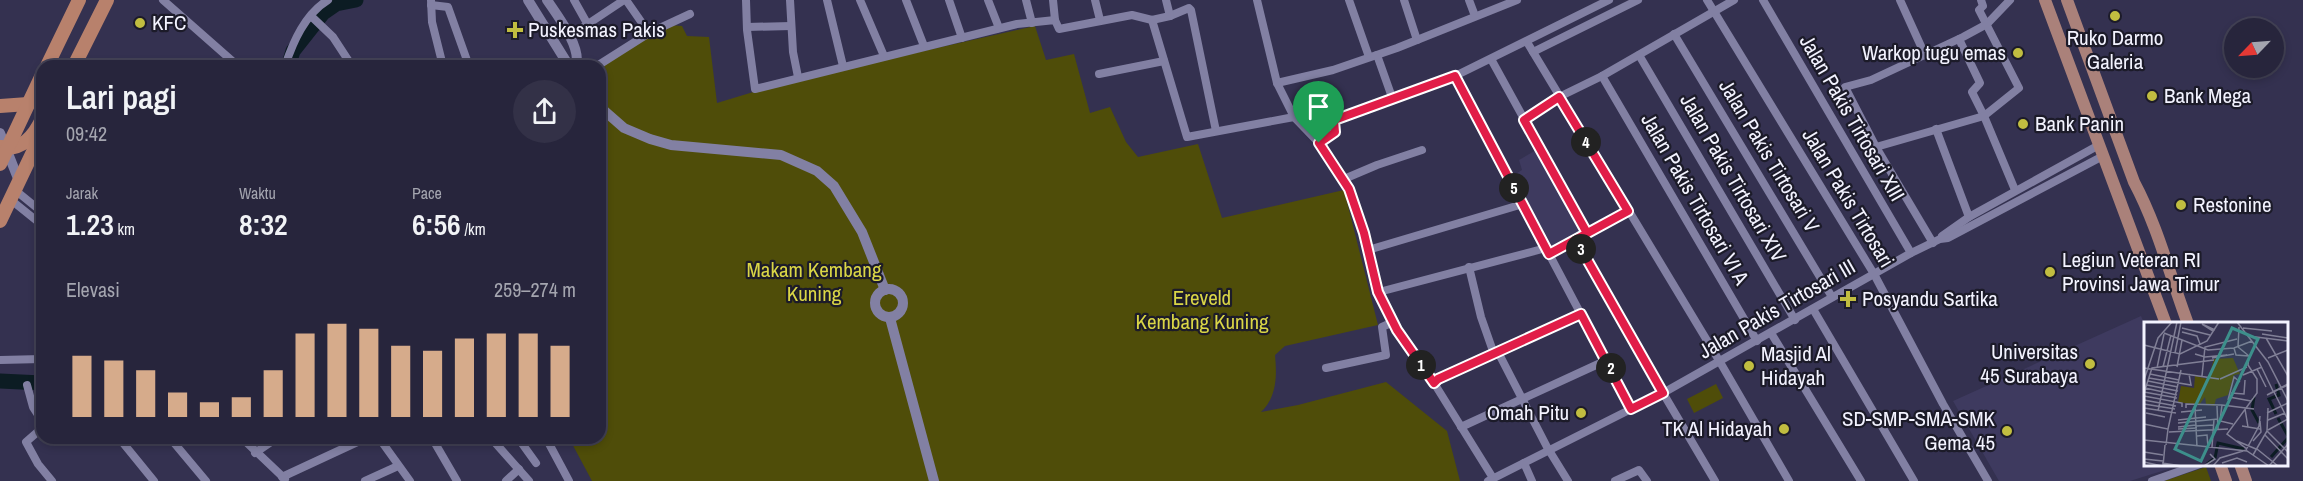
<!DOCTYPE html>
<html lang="id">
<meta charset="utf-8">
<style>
:root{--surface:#27253c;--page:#333147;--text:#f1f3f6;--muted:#a4a5af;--line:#434256;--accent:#d6ab8b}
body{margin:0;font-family:"Archivo Narrow",sans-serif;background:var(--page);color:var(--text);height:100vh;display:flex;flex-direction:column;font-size:22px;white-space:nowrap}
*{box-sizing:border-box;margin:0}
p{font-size:20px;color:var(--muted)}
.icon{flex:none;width:33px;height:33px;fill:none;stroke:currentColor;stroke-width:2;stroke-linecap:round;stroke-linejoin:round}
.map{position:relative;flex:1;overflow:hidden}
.side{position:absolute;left:36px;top:60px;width:570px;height:384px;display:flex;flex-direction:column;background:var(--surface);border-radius:18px;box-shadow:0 3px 9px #0003,0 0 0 2px var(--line)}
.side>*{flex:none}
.needle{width:39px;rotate:245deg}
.tools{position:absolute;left:2224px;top:18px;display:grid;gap:12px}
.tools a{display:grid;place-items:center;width:60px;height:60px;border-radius:50%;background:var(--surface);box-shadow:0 3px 9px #0003,0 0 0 2px var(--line);font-size:30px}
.pin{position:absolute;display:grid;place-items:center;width:51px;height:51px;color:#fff;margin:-62px -26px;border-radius:50% 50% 50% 0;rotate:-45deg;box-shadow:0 0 6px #0007}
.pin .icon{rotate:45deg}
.km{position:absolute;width:30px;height:30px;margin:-15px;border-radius:50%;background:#222;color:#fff;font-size:16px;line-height:30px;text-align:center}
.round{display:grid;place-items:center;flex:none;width:63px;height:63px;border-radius:32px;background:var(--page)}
.head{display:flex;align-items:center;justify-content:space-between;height:102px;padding:0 30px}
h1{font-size:33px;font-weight:600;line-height:45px}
.figures{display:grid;grid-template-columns:repeat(3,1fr);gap:9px;height:102px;padding:6px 30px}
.figures div{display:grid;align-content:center}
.figures b{font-size:30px;font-weight:600}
.figures small{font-size:16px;font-weight:400}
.figures p{font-size:16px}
.chart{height:168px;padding:12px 30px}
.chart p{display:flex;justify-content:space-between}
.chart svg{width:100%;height:108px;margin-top:6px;stroke:var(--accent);stroke-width:6}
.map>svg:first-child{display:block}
.built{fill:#3e3a5f}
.green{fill:#4f4d09}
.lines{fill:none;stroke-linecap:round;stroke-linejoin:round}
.river{stroke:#0c1c23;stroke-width:15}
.minor{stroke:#8280a3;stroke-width:8}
.tertiary{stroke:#8280a3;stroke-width:10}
.primary{stroke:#aa817a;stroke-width:12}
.trunk{stroke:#b8816c;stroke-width:14}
.route-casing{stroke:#fff;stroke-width:12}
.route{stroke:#e11d48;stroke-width:8}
.poi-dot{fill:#c1bd40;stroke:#1c1b29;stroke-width:2}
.labels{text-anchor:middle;stroke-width:4.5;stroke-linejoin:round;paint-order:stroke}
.poi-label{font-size:21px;fill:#f3f3ff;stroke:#1c1b29;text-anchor:start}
.street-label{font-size:21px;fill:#f3f3ff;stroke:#1c1b29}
.park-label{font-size:21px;fill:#dad646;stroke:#1c1b29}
.inset-river{fill:none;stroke:#0c1c23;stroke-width:3}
.inset-road{fill:none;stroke:#807f96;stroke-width:1.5}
.view{fill:#3d8f8b;fill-opacity:0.15;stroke:#3d8f8b;stroke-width:3}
.inset-edge{fill:none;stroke:#f3f3ff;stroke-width:3}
</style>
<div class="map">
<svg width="2303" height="481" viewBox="0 0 2303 481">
<rect width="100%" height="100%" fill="#343150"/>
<!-- built -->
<g class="built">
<polygon points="1538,149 1582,230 1554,249 1512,176 1522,170 1519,160"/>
<polygon points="2141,316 2146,327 2146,464 2181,465 2130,481 1999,481 1953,401"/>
</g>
<!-- green -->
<g class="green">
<path d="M669,25L682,26L687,36L709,37L717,103L790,81L1035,26L1046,60L1074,54L1090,113L1110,107L1126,142L1138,157L1198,144L1222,218L1344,190L1378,325L1285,346L1275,355C1277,376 1277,397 1261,412L1298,405L1386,382L1447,431L1460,481H592L569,438H600V66Z"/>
<polygon points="1716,384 1723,398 1694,413 1687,399"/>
<polygon points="2206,467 2211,481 2164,481"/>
</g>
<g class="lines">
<!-- river -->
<g class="river">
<polyline points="289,64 293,51 323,13 336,4 356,0"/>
<polyline points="0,381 42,383"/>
</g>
<!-- minor -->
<g class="minor">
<polyline points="163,0 238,66"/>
<polyline points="431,0 432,22 443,66"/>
<polyline points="574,0 588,25"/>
<polyline points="626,0 649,33"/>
<polyline points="746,0 747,30 755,89 1017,24 1055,20 1059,29 1132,15 1152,20 1170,16 1189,8 1191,10 1216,131"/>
<polyline points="790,0 793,52 798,77"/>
<polyline points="827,0 843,66"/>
<polyline points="860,0 884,56"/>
<polyline points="906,0 924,46"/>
<polyline points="949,0 962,38"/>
<polyline points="988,0 999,28"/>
<polyline points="1026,0 1032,23"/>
<polyline points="1053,0 1055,20"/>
<polyline points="1095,0 1100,20"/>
<polyline points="1166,0 1170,16"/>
<polyline points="1257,0 1277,83 1294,117 1319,143 1349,189 1364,233 1377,290 1397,330 1434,383 1493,478"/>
<polyline points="1349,0 1369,57"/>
<polyline points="1404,0 1417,40"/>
<polyline points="1469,0 1475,16"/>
<polyline points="1707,0 1874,274 1943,404 1988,481"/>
<polyline points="1763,0 1911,253"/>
<polyline points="1900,0 1925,55"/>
<polyline points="431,5 448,7 469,66"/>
<polyline points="311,16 333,37 352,66"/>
<polyline points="1152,20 1187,137 1294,117"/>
<polyline points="747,27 791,26"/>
<polyline points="1674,34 1832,297"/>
<polyline points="570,36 624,0"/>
<polyline points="1959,39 1980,83 1972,92 1984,116 2019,88 1979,10 1983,6 1981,0"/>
<polyline points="1527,42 1720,362 1789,481"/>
<polyline points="1533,52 1638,0"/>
<polyline points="1377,55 1393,100"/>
<polyline points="1639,55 1795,320"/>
<polyline points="1491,59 1587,233 1549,254"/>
<path d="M285,66C293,42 305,14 328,0"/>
<polyline points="597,66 649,33 690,14"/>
<polyline points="1099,74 1164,61"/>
<polyline points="1455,76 1631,409"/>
<polyline points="1602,76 1757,341"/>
<polyline points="1277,83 1333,70 1397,48 1517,0"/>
<polyline points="1524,120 1559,97 1602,76 1734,0"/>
<polyline points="1936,129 1969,217"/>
<polyline points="1319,143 1335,133 1334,121 1337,119 1455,76 1609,0"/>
<polyline points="1876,147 1984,116 2015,190"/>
<polyline points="1344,179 1377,165 1422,150"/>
<polyline points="15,190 42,212"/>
<polyline points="11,200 42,225"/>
<polyline points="1587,233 1628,211"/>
<polyline points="1942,236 1969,217 2099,145"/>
<polyline points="1577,240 1663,393 1715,481"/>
<polyline points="1933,243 1876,147 1845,87 1871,80 1963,37 1987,24 2010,0"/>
<polyline points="1368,250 1523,204"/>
<polyline points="1469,267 1481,317 1494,354"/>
<polyline points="1379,292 1546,248"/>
<polyline points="1813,309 1914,481"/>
<polyline points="1771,333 1861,481"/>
<polyline points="1498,352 1547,447 1568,481"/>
<polyline points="0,360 42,359"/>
<polyline points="1326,368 1386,355 1382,327 1393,322"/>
<polyline points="1434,383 1438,379 1581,314"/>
<polyline points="27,385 33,407 42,421"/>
<polyline points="1461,427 1607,360"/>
<polyline points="42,428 26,442 38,464 52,481"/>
<polyline points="119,438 154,481"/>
<polyline points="170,438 206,481"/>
<polyline points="242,438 285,479"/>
<polyline points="379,438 410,481"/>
<polyline points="432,438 457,481"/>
<polyline points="491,438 529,481"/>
<polyline points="518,438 536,463"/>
<polyline points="546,438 569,481"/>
<polyline points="255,453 277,438"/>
<polyline points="1524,463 1532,481"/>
<polyline points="282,477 366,438"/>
<polyline points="365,481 398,466"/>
<polyline points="506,481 519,469"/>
<polyline points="1488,481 1663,393 1911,253 1940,239 1948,238 2103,156"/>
<polyline points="1615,481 1639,470 1647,481"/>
<polyline points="2152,481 2200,464"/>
</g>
<!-- tertiary -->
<g class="tertiary">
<polyline points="528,0 569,66"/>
<path d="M547,0C557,15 582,47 576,66"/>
<polyline points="600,107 624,128 650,139 671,145 781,155 817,171 834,186 862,232 885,290"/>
<polyline points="0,133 19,181"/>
<circle cx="889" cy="303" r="14"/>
<polyline points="890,318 934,481"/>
</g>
<!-- primary -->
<g class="primary">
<polyline points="2045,0 2166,324"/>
<path d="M2067,0L2134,182C2158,227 2170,276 2188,324"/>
<polyline points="2220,464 2226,481"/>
<polyline points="2240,464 2246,481"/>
</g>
<!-- trunk -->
<g class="trunk">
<polyline points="47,66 79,0"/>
<polyline points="74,66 107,0"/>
<polyline points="0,106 28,104"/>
<path d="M1,147C22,151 34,136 42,119"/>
<polyline points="0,164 42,75"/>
<polyline points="0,221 42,133"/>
</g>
</g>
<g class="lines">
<defs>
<polyline id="route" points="1319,143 1349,189 1364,233 1378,292 1397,330 1434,383 1438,379 1581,314 1631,409 1663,393 1576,240 1587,233 1524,120 1559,97 1628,211 1549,254 1455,76 1337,119 1334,121 1335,132 1319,143"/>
</defs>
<!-- route casing -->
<use href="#route" class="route-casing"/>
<!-- route -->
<use href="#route" class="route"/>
</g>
<!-- markers -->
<g class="poi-dot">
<circle cx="2115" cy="16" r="6"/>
<circle cx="140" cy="23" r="6"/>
<path d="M512 21h6v6h6v6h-6v6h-6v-6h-6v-6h6z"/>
<circle cx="2018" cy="53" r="6"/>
<circle cx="2152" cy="96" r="6"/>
<circle cx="2023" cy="124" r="6"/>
<circle cx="2181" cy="205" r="6"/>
<circle cx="2050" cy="272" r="6"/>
<path d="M1845 290h6v6h6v6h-6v6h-6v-6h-6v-6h6z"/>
<circle cx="2090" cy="364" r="6"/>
<circle cx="1749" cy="366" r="6"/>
<circle cx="1581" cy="413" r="6"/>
<circle cx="1784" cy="429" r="6"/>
<circle cx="2007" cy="431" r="6"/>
</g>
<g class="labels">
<!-- poi labels -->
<g class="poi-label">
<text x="152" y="30">KFC</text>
<text x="528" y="37">Puskesmas Pakis</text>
<text x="2115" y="45" text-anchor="middle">Ruko Darmo<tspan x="2115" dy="24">Galeria</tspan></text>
<text x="2006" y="60" text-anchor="end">Warkop tugu emas</text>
<text x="2164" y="103">Bank Mega</text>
<text x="2035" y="131">Bank Panin</text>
<text x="2193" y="212">Restonine</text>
<text x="2062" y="267">Legiun Veteran RI<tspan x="2062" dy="24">Provinsi Jawa Timur</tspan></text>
<text x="1862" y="306">Posyandu Sartika</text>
<text x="2078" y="359" text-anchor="end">Universitas<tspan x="2078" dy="24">45 Surabaya</tspan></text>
<text x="1761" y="361">Masjid Al<tspan x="1761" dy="24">Hidayah</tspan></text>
<text x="1569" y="420" text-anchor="end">Omah Pitu</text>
<text x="1995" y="426" text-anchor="end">SD-SMP-SMA-SMK<tspan x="1995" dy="24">Gema 45</tspan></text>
<text x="1772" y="436" text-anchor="end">TK Al Hidayah</text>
</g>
<!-- street labels -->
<g class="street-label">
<text transform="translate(1852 118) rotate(60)" y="7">Jalan Pakis Tirtosari XIII</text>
<text transform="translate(1769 156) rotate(59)" y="7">Jalan Pakis Tirtosari V</text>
<text transform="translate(1733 178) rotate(60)" y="7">Jalan Pakis Tirtosari XIV</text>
<text transform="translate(1848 198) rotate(59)" y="7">Jalan Pakis Tirtosari</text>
<text transform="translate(1695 199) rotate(60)" y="7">Jalan Pakis Tirtosari VI A</text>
<text transform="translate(1777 309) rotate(-30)" y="7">Jalan Pakis Tirtosari III</text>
</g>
<!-- park labels -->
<g class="park-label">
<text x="814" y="277">Makam Kembang<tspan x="814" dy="24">Kuning</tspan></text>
<text x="1202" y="305">Ereveld<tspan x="1202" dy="24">Kembang Kuning</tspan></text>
</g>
</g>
<!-- overview -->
<g transform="translate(2144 322)">
<rect width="144" height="144" fill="#343150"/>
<path d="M89,36L96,52L90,53L84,73L72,77L70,84L62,82L61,75L55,83L34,80L37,64L50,66L51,54L64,57L70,37Z" fill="#4f4d09"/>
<path class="inset-river" d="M110,75L108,88L115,101M132,92L125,77L135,73L132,62M134,96L144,114M127,135L144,116M63,142L71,136L74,121L100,127"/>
<path class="inset-road" d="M93,0L124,40L144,79M95,5L94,25L105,34L104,43L113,57V71L83,112L103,127M38,6L66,13M99,6L128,9M69,9L58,2L71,8M38,10L53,14L56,22M20,11L64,28L90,26L108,19M118,12L144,16M104,14L144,19M122,16L144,54M0,23L36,32L63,19L75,0M90,26L92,33L105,34M31,31L37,0M51,32L61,35L83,33M68,36L90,32M124,36L144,28M115,40L129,69M19,45L27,13M33,45L38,18M0,46L75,57M13,46L20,12M113,47L122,65M6,52L35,58M99,53L118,45M58,54L61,25L93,17M5,56L47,63L45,52M76,57L103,45M0,58L14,16L28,0M4,59L34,65M144,62L123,73L144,63M3,63L34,69M1,66L33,73M0,70L33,76M130,70L144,98M0,71L8,46L70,38M87,71L100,72L101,58M0,74L38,81V85M85,75L107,79M0,78L32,84M84,78L90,55L96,60M0,82L31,87M78,83L76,99L89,102M73,84L74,107M51,85L53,125M0,86L32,91M42,86V82L78,83L110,87M101,87L104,105M14,89L33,0M37,90L58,88M2,91L21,95M123,91L144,81M34,98L62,95M124,98L141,91M34,101L74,97M0,102L24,107L22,123M52,104L70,103M98,104L116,107M34,105L52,103M24,107L37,48M34,107L53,106M124,108L144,97M123,109L144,130M25,110L84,107M121,113L144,137M53,114L63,113L64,125M0,118L103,129L125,144M93,119L112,127M109,119L117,110L116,99M68,125L70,97M113,127L134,144M102,128L115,104L116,94M0,130L19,133M109,133L123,109L124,86M0,137L19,139M0,140L18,144M18,141L38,144M78,141L93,136L103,140M19,144L21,123M60,144L71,137L66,132M69,144L76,136L99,129M125,144L144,122"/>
<path class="view" d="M88,6L114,17L57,139L31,127Z"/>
<rect width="144" height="144" class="inset-edge"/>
</g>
</svg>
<div class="tools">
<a><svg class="needle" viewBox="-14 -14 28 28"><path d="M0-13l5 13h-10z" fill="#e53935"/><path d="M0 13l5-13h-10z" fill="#a4a5af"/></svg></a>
</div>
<div class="pin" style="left:1319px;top:143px;background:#1e9e55"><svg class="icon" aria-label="arrive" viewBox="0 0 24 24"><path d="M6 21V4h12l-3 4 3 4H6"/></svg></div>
<b class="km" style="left:1421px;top:365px">1</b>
<b class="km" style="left:1611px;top:368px">2</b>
<b class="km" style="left:1581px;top:249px">3</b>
<b class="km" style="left:1586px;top:142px">4</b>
<b class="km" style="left:1514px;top:188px">5</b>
<section class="side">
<div class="head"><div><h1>Lari pagi</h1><p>09:42</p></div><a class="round"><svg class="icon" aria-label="share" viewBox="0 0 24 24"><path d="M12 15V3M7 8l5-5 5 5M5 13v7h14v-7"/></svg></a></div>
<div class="figures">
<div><p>Jarak</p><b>1.23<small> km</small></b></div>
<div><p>Waktu</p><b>8:32</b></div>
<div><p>Pace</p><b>6:56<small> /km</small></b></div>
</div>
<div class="chart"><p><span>Elevasi</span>259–274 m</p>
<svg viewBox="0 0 160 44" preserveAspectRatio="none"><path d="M5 44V19M15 44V21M25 44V25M35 44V34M45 44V38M55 44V36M65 44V25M75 44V10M85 44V6M95 44V8M105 44V15M115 44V17M125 44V12M135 44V10M145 44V10M155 44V15"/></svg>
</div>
</section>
</div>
